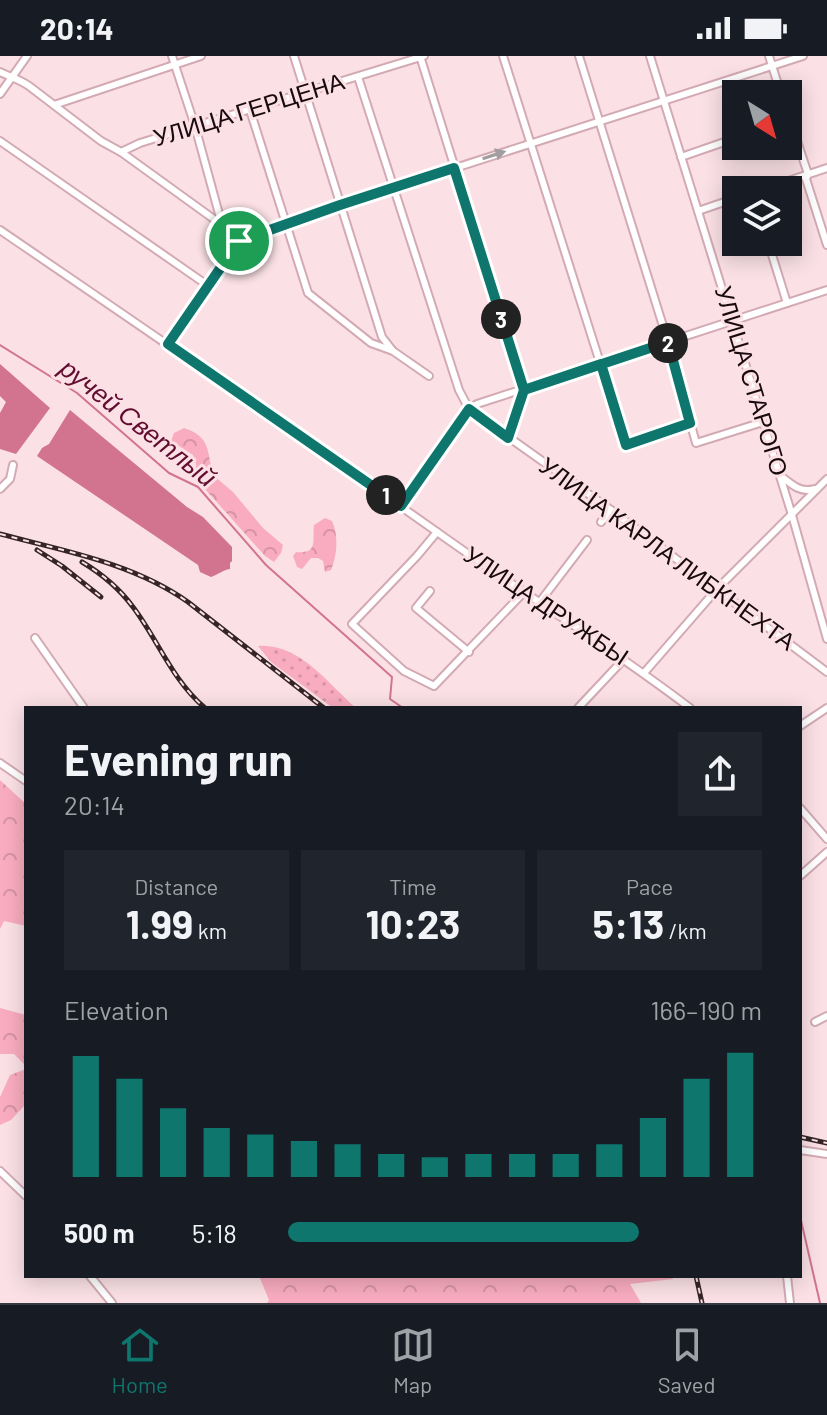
<!DOCTYPE html>
<meta charset="utf-8">
<style>
:root{--surface:#171b24;--page:#20242c;--text:#f1f3f6;--muted:#9ea1a6;--line:#363941;--accent:#0f766e}
body{margin:0;font-family:Barlow,sans-serif;background:var(--page);color:var(--text);height:100vh;display:flex;flex-direction:column;font-size:30px;white-space:nowrap}
*{box-sizing:border-box;margin:0}
p{font-size:26px;color:var(--muted)}
.icon{flex:none;width:44px;height:44px;fill:none;stroke:currentColor;stroke-width:2;stroke-linecap:round;stroke-linejoin:round}
.map{position:relative;flex:1;overflow:hidden}
.sheet{position:absolute;left:24px;top:650px;width:778px;height:572px;display:flex;flex-direction:column;background:var(--surface);border-radius:0px;box-shadow:0 4px 20px #0003}
.sheet>*{flex:none}
.needle{width:52px;rotate:143deg}
.fabs{position:absolute;left:722px;top:24px;display:grid;gap:16px}
.fabs a{display:grid;place-items:center;width:80px;height:80px;border-radius:0px;background:var(--surface);box-shadow:0 4px 20px #0003;font-size:40px}
.pin{position:absolute;display:grid;place-items:center;width:68px;height:68px;color:#fff;margin:-34px;border:4px solid #fff;border-radius:50%;box-shadow:0 2px 8px #0007}
.km{position:absolute;width:40px;height:40px;margin:-20px;border-radius:50%;background:#222;color:#fff;font-size:22px;line-height:40px;text-align:center}
.round{display:grid;place-items:center;flex:none;width:84px;height:84px;border-radius:0px;background:var(--page)}
.headline{display:flex;align-items:center;justify-content:space-between;height:136px;padding:0 40px}
h1{font-size:44px;font-weight:700;line-height:60px}
.stats{display:grid;grid-template-columns:repeat(3,1fr);gap:12px;height:136px;padding:8px 40px}
.stats div{display:grid;align-content:center;border-radius:0px;background:var(--page);text-align:center}
.stats b{font-size:40px;font-weight:700}
.stats small{font-size:22px;font-weight:400}
.stats p{font-size:22px}
.chart{height:224px;padding:16px 40px}
.chart p{display:flex;justify-content:space-between}
.chart svg{width:100%;height:144px;margin-top:8px;stroke:var(--accent);stroke-width:6}
ul{padding:0 40px;list-style:none;font-size:26px}
li{display:grid;grid-template-columns:128px 96px 1fr;align-items:center;height:60px}
li i{height:20px;border-radius:10px;background:var(--accent)}
.status{display:flex;justify-content:space-between;align-items:center;height:56px;padding:0 40px;background:var(--surface);direction:ltr}
.status svg{height:22px;fill:currentColor}
.tabs{display:flex;justify-content:space-around;align-items:center;height:112px;border-top:2px solid var(--line);background:var(--surface);font-size:22px;color:var(--muted)}
.tabs a{display:grid;justify-items:center;gap:4px}
.tabs .active{color:var(--accent)}
.map>svg:first-child{display:block}
.grass{fill:url(#grass-dots)}
.forest{fill:url(#forest-crowns)}
.water{fill:#d2748f}
.lines{fill:none;stroke-linecap:round;stroke-linejoin:round}
.stream{stroke:#d2748f;stroke-width:2}
.minor-casing{stroke:#d3aab4;stroke-width:10}
.minor{stroke:#fff;stroke-width:6}
.rail-casing{stroke:#352529;stroke-width:5}
.rail{stroke:#fbe1e6;stroke-width:2;stroke-dasharray:6;stroke-linecap:butt}
.oneway{fill:#a39d9f}
.route-casing{stroke:#fff;stroke-width:16}
.route{stroke:#0f766e;stroke-width:10}
.labels{text-anchor:middle;stroke-width:6;stroke-linejoin:round;paint-order:stroke}
.street-label{font-size:24px;fill:#180a0e;stroke:#fbe1e6}
.water-label{font-size:26px;font-style:italic;fill:#620c2f;stroke:#fbe1e6}
</style>
<div class="status"><b>20:14</b><svg viewBox="0 0 49 12"><path d="M0 12V9h3v3zM5 12V6h3v6zM10 12V3h3v9zM15 12V0h3v12zM26 1h20v11H26zM47 4h2v5h-2z"/></svg></div>
<div class="map">
<svg width="827" height="1247" viewBox="0 0 827 1247">
<defs>
<pattern id="grass-dots" width="8" height="8" patternUnits="userSpaceOnUse" patternTransform="scale(2)"><rect width="8" height="8" fill="#f9acbf"/><path d="M2 2h.1M6 6h.1" fill="none" stroke="#d593a3" stroke-width="1.8" stroke-linecap="round"/></pattern>
<pattern id="forest-crowns" width="20" height="18" patternUnits="userSpaceOnUse" patternTransform="scale(2)"><rect width="20" height="18" fill="#f9acbf"/><path d="M2 6a3 3 0 1 1 6 0M12 15a3 3 0 1 1 6 0" fill="none" stroke="#d593a3"/></pattern>
</defs>
<rect width="100%" height="100%" fill="#fbe1e6"/>
<!-- grass -->
<path class="grass" d="M258,590C300,587 328,628 356,652H333L271,606Z"/>
<!-- forest -->
<g class="forest">
<path d="M184,372C211,381 207,395 213,419L233,436L263,472L283,489L281,497L274,506L265,500L196,423V408L193,399L171,385L174,377Z"/>
<path d="M325,462L332,465C339,480 337,500 331,514L325,516L323,505L318,502H311L302,513L297,511L293,500L296,496C319,498 312,484 314,469Z"/>
<polygon points="0,724 26,748 26,870 4,865 0,873"/>
<polygon points="0,952 26,959 26,1010 14,998 0,998"/>
<polygon points="26,1013 26,1048 11,1064 0,1069 0,1041 10,1019"/>
<polygon points="259,1220 672,1220 673,1223 630,1228 641,1247 267,1247 269,1244"/>
</g>
<!-- water -->
<g class="water">
<polygon points="0,308 50,352 16,398 0,393 0,357 6,346 0,340"/>
<path d="M70,354L187,451L203,461L232,491V505L230,507V513C222,514 218,519 211,521L200,516L198,509L37,400L42,392L49,388Z"/>
</g>
<g class="lines">
<!-- stream -->
<g class="stream">
<polyline points="0,289 77,337 169,417 198,431 266,509 392,621 390,643 403,652"/>
<polyline points="800,1160 820,1247"/>
</g>
<defs>
<g id="minor">
<polyline points="172,0 195,70 222,169"/>
<polyline points="294,0 382,281 393,295"/>
<polyline points="420,0 524,334 508,382"/>
<polyline points="503,0 626,389 690,367"/>
<polyline points="579,0 668,286 696,387 763,366"/>
<polyline points="650,0 792,459 827,583"/>
<polyline points="769,0 781,38"/>
<path d="M0,16C10,21 19,23 29,30L101,85L121,96L222,169L239,185"/>
<polyline points="358,21 459,334 469,353 611,454 827,616"/>
<polyline points="0,38 27,0"/>
<polyline points="54,49 201,0"/>
<polyline points="250,54 308,237 371,287 393,295 429,320"/>
<polyline points="788,58 808,118 806,123 827,189"/>
<polyline points="0,85 207,229"/>
<polyline points="121,96 140,87 424,0"/>
<polyline points="681,101 733,83"/>
<polyline points="761,134 827,112"/>
<polyline points="698,155 736,142"/>
<path d="M0,174C146,274 293,374 437,476C521,536 609,590 690,652"/>
<polyline points="239,185 340,149 803,0"/>
<polyline points="768,186 787,247"/>
<polyline points="168,288 239,185"/>
<path d="M782,421C792,429 801,437 814,433"/>
<polyline points="0,433 10,423 13,409"/>
<polyline points="401,450 469,353 477,348 827,234"/>
<polyline points="601,466 611,454"/>
<polyline points="437,476 417,500 352,568 404,615 434,630 524,536"/>
<polyline points="430,535 416,552 469,596"/>
<polyline points="539,547 587,484"/>
<polyline points="35,582 84,652"/>
<polyline points="644,617 717,533 827,423"/>
<polyline points="578,652 624,603"/>
<polyline points="800,670 827,652"/>
<polyline points="0,707 26,725"/>
<polyline points="800,752 827,783"/>
<polyline points="800,820 827,796"/>
<polyline points="815,966 827,960"/>
<polyline points="800,1094 827,1098"/>
<polyline points="0,1115 26,1140"/>
<polyline points="90,1220 112,1247"/>
<polyline points="787,1220 790,1247"/>
</g>
</defs>
<!-- minor casing -->
<use href="#minor" class="minor-casing"/>
<!-- minor -->
<use href="#minor" class="minor"/>
<defs>
<g id="rail">
<path d="M0,478C64,495 133,507 188,546L324,652"/>
<polyline points="37,494 62,510 101,541"/>
<path d="M82,506C102,518 119,532 133,551C158,584 172,624 205,652"/>
<polyline points="800,1081 827,1087"/>
<polyline points="696,1220 702,1247"/>
</g>
</defs>
<!-- rail casing -->
<use href="#rail" class="rail-casing"/>
<!-- rail -->
<use href="#rail" class="rail"/>
</g>
<!-- one-way arrows -->
<defs><path id="oneway-solid" d="M-6-.8H1V-3.2L6.5 0L1 3.2V.8H-6Z" transform="scale(2)"/></defs>
<use class="oneway" href="#oneway-solid" transform="translate(494 99) rotate(-18)"/>
<g class="lines">
<defs>
<polyline id="route" points="239,185 168,288 401,450 469,353 508,382 524,334 668,286 690,367 626,389 601,308 524,334 454,112 340,149 239,185"/>
</defs>
<!-- route casing -->
<use href="#route" class="route-casing"/>
<!-- route -->
<use href="#route" class="route"/>
</g>
<g class="labels">
<!-- street labels -->
<g class="street-label">
<text transform="translate(249 54) rotate(-17)" y="8">УЛИЦА ГЕРЦЕНА</text>
<text transform="translate(751 325) rotate(73)" y="8">УЛИЦА СТАРОГО</text>
<text transform="translate(667 498) rotate(36)" y="8">УЛИЦА КАРЛА ЛИБКНЕХТА</text>
<text transform="translate(546 550) rotate(34)" y="8">УЛИЦА ДРУЖБЫ</text>
</g>
<!-- water labels -->
<g class="water-label">
<text transform="translate(138 367) rotate(38)" y="9">ручей Светлый</text>
</g>
</g>
</svg>
<div class="fabs">
<a><svg class="needle" viewBox="-14 -14 28 28"><path d="M0-13l5 13h-10z" fill="#e53935"/><path d="M0 13l5-13h-10z" fill="#9ea1a6"/></svg></a>
<a><svg class="icon" aria-label="layers" viewBox="0 0 24 24"><path d="M12 4l9 5-9 5-9-5zM3 14l9 5 9-5"/></svg></a>
</div>
<div class="pin" style="left:239px;top:185px;background:#1e9e55"><svg class="icon" aria-label="arrive" viewBox="0 0 24 24"><path d="M6 21V4h12l-3 4 3 4H6"/></svg></div>
<b class="km" style="left:386px;top:439px">1</b>
<b class="km" style="left:668px;top:287px">2</b>
<b class="km" style="left:501px;top:263px">3</b>
<section class="sheet">
<div class="headline"><div><h1>Evening run</h1><p>20:14</p></div><a class="round"><svg class="icon" aria-label="share" viewBox="0 0 24 24"><path d="M12 15V3M7 8l5-5 5 5M5 13v7h14v-7"/></svg></a></div>
<div class="stats">
<div><p>Distance</p><b>1.99<small> km</small></b></div>
<div><p>Time</p><b>10:23</b></div>
<div><p>Pace</p><b>5:13<small> /km</small></b></div>
</div>
<div class="chart"><p><span>Elevation</span>166–190 m</p>
<svg viewBox="0 0 160 44" preserveAspectRatio="none"><path d="M5 44V7M15 44V14M25 44V23M35 44V29M45 44V31M55 44V33M65 44V34M75 44V37M85 44V38M95 44V37M105 44V37M115 44V37M125 44V34M135 44V26M145 44V14M155 44V6"/></svg>
</div>
<ul>
<li><b>500 m</b>5:18<i style="width:74%"></i></li>
</ul>
</section>
</div>
<nav class="tabs">
<a class="active"><svg class="icon" aria-label="home" viewBox="0 0 24 24"><path d="M3 11l9-7 9 7M6 9v11h12V9"/></svg>Home</a>
<a><svg class="icon" aria-label="map" viewBox="0 0 24 24"><path d="M3 6l6-2 6 2 6-2v14l-6 2-6-2-6 2zM9 4v14M15 6v14"/></svg>Map</a>
<a><svg class="icon" aria-label="saved" viewBox="0 0 24 24"><path d="M7 4h10v16l-5-4-5 4z"/></svg>Saved</a>
</nav>
